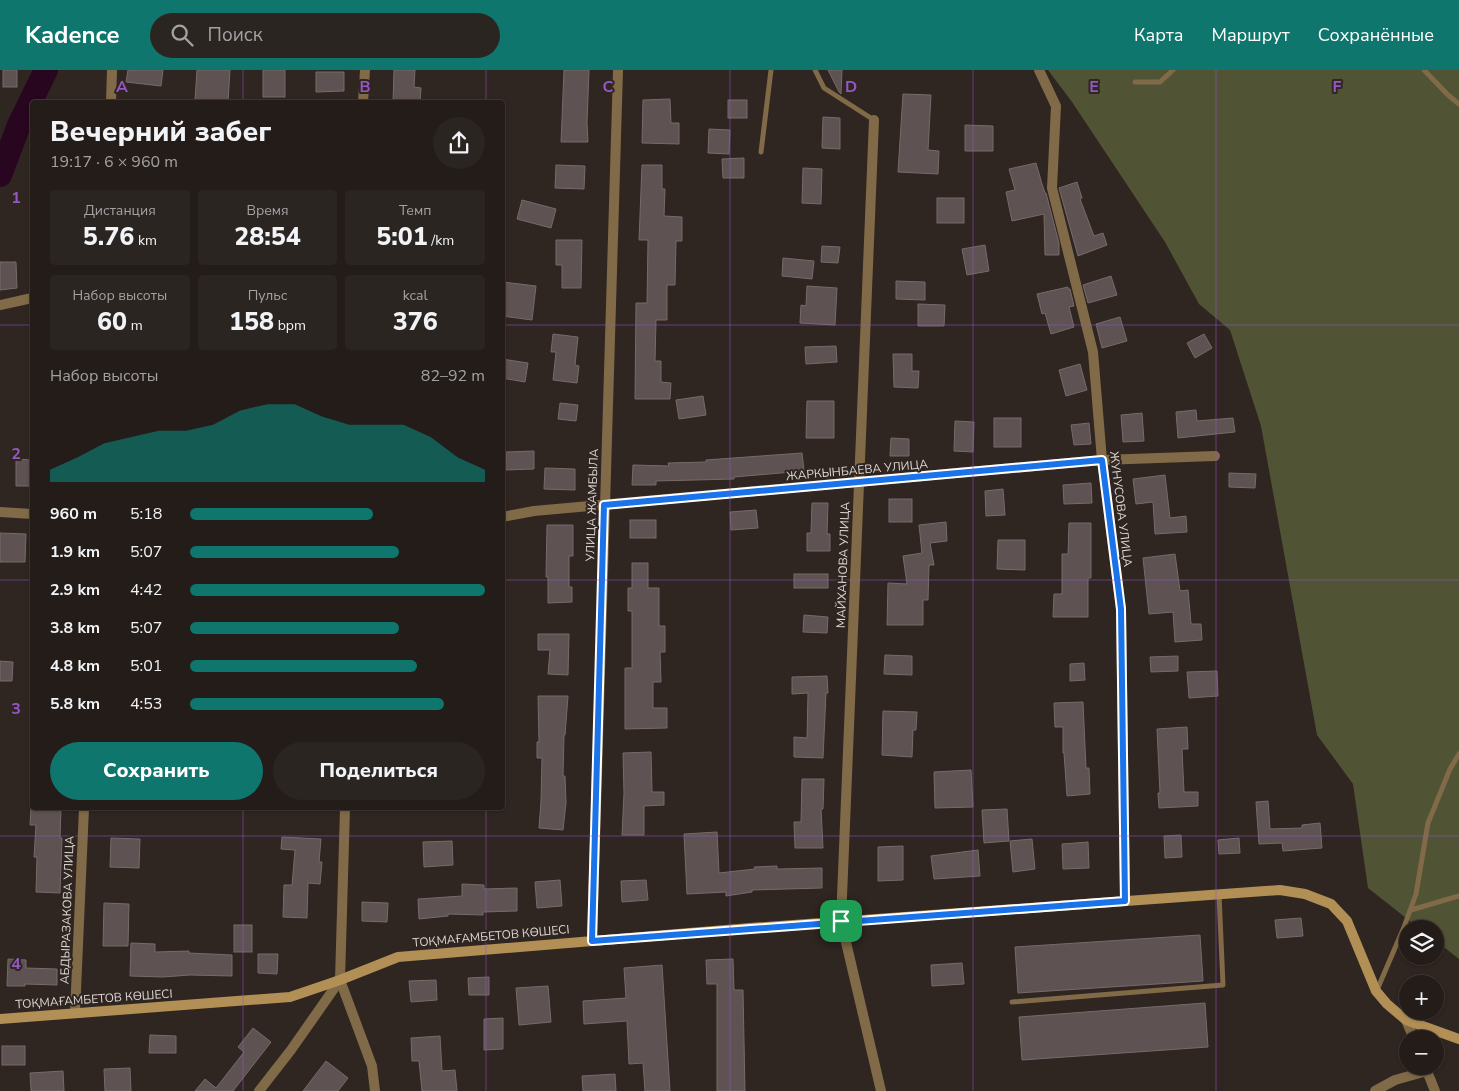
<!DOCTYPE html>
<html lang="ru">
<meta charset="utf-8">
<style>
:root{--surface:#231c19;--page:#2b2522;--text:#f1f3f6;--muted:#a3a1a2;--line:#403a38;--accent:#0f766e}
body{margin:0;font-family:"Nunito Sans",sans-serif;background:var(--page);color:var(--text);height:100vh;display:flex;flex-direction:column;font-size:19px;white-space:nowrap}
*{box-sizing:border-box;margin:0}
p{font-size:16px;color:var(--muted)}
.icon{flex:none;width:28px;height:28px;fill:none;stroke:currentColor;stroke-width:2;stroke-linecap:round;stroke-linejoin:round}
.map{position:relative;flex:1;overflow:hidden}
.panel{position:absolute;left:30px;top:30px;width:475px;height:710px;display:flex;flex-direction:column;background:var(--surface);border-radius:5px;box-shadow:0 1px 4px #0004,0 0 0 1px var(--line)}
.panel>*{flex:none}
.controls{position:absolute;left:1399px;top:850px;display:grid;gap:10px}
.controls a{display:grid;place-items:center;width:45px;height:45px;border-radius:50%;background:var(--surface);box-shadow:0 1px 4px #0004,0 0 0 1px var(--line);font-size:25px}
.pin{position:absolute;display:grid;place-items:center;width:42px;height:42px;color:#fff;margin:-21px;border-radius:10px;box-shadow:0 2px 8px #0006}
.round{display:grid;place-items:center;flex:none;width:52px;height:52px;border-radius:26px;background:var(--page)}
.head{display:flex;align-items:center;justify-content:space-between;height:85px;padding:0 20px}
h1{font-size:28px;font-weight:800;line-height:38px}
.figures{display:grid;grid-template-columns:repeat(3,1fr);gap:8px;height:85px;padding:5px 20px}
.figures div{display:grid;align-content:center;border-radius:5px;background:var(--page);text-align:center}
.figures b{font-size:25px;font-weight:800}
.figures small{font-size:14px;font-weight:400}
.figures p{font-size:14px}
.chart{height:140px;padding:10px 20px}
.chart p{display:flex;justify-content:space-between}
.chart svg{width:100%;height:90px;margin-top:5px;fill:var(--accent);opacity:.7}
.button{display:flex;gap:10px;margin-top:auto;padding:10px 20px}
.button a{flex:1;height:58px;border-radius:30px;background:var(--accent);color:#fff;font-size:20px;font-weight:800;line-height:58px;text-align:center}
.button a+a{background:var(--page);color:var(--text)}
ul{padding:0 20px;list-style:none;font-size:16px}
li{display:grid;grid-template-columns:80px 60px 1fr;align-items:center;height:38px}
li i{height:12px;border-radius:6px;background:var(--accent)}
header{display:flex;align-items:center;gap:30px;box-sizing:border-box;height:70px;padding:0 25px;background:var(--accent);color:#fff}
header strong{font-size:24px}
nav{display:flex;gap:28px;margin-inline-start:auto;font-size:18px}
.search{width:350px;height:45px;background:var(--page);display:flex;align-items:center;gap:12px;box-sizing:border-box;padding:0 18px;border-radius:28px;color:var(--muted);font-size:19px}
.map>svg:first-child{display:block}
.green{fill:#515335}
.lines{fill:none;stroke-linecap:round;stroke-linejoin:round}
.river{stroke:#29061f;stroke-width:24}
.building{fill:#5f5253;stroke:#786a6b}
.lane{stroke:#806a47;stroke-width:5}
.street{stroke:#806a47;stroke-width:10}
.secondary{stroke:#b28f55;stroke-width:10}
.route-casing{stroke:#fff;stroke-width:10}
.route{stroke:#1a73e8;stroke-width:6}
.grid{fill:none;stroke:#9457c4;stroke-width:1;stroke-opacity:0.55}
.labels{text-anchor:middle;stroke-width:4;stroke-linejoin:round;paint-order:stroke}
.street-label{font-size:12px;fill:#ded8d4;stroke:#2f2521}
.grid-label{font-size:16px;text-anchor:middle;font-weight:bold;fill:#9457c4;stroke:#2f2521;stroke-width:4;stroke-linejoin:round;paint-order:stroke}
</style>
<header>
<strong>Kadence</strong>
<div class="search"><svg class="icon" aria-label="search" viewBox="0 0 24 24"><circle cx="10" cy="10" r="6"/><path d="M15 15l6 6"/></svg>Поиск</div>
<nav><a>Карта</a><a>Маршрут</a><a>Сохранённые</a></nav>
</header>
<div class="map">
<svg width="1459" height="1021" viewBox="0 0 1459 1021">
<rect width="100%" height="100%" fill="#2f2521"/>
<!-- green -->
<polygon class="green" points="1048,0 1459,0 1459,889 1435,870 1435,859 1420,859 1368,818 1353,714 1317,665 1261,356 1230,260 1199,234 1165,172 1072,32"/>
<g class="lines">
<!-- river -->
<polyline class="river" points="0,105 19,55 46,0"/>
</g>
<!-- building -->
<g class="building">
<rect x="3" y="0" width="14" height="17"/>
<polygon points="128,0 163,0 161,16 126,12"/>
<polygon points="197,0 230,0 228,32 195,30"/>
<rect x="263" y="0" width="22" height="27"/>
<polygon points="394,0 415,0 414,17 421,18 420,32 393,32"/>
<polygon points="564,0 589,0 587,53 588,72 561,72"/>
<polygon points="828,0 842,0 841,24 839,22"/>
<polygon points="316,2 344,2 344,21 316,22"/>
<polygon points="903,24 931,25 928,80 939,81 938,104 898,102"/>
<polygon points="670,29 671,53 679,53 679,74 642,73 643,30"/>
<rect x="728" y="30" width="19" height="18"/>
<polygon points="823,47 840,48 840,79 822,78"/>
<polygon points="965,55 993,56 993,81 965,81"/>
<polygon points="709,59 730,60 729,84 708,83"/>
<polygon points="744,88 744,108 723,108 722,89"/>
<polygon points="1036,93 1042,114 1045,123 1046,123 1059,173 1059,185 1045,185 1044,144 1012,151 1006,122 1015,120 1009,99"/>
<polygon points="556,95 585,96 584,119 555,118"/>
<polygon points="642,95 662,95 662,119 665,119 664,146 682,147 682,171 676,171 675,215 667,215 667,250 656,250 655,291 661,291 661,312 671,313 670,329 635,329 636,233 647,233 648,170 639,170"/>
<polygon points="803,98 822,99 821,134 802,133"/>
<polygon points="1077,112 1082,128 1080,129 1094,166 1103,163 1107,175 1078,186 1059,118"/>
<rect x="937" y="128" width="27" height="25"/>
<polygon points="522,130 556,139 551,158 517,149"/>
<polygon points="556,170 582,170 581,218 562,218 562,195 556,195"/>
<polygon points="985,175 989,201 967,205 962,179"/>
<polygon points="822,176 840,177 838,193 821,192"/>
<polygon points="783,188 814,191 812,209 782,206"/>
<polygon points="0,192 16,192 17,218 0,220"/>
<polygon points="1111,206 1117,225 1088,233 1083,215"/>
<polygon points="896,211 925,212 925,230 896,229"/>
<polygon points="503,212 536,216 532,250 502,246"/>
<polygon points="807,216 837,218 835,255 800,253 801,235 806,236"/>
<polygon points="1068,217 1068,219 1070,219 1074,236 1069,237 1074,257 1051,264 1045,243 1042,244 1037,224"/>
<polygon points="918,234 945,235 944,256 918,256"/>
<polygon points="1120,247 1127,271 1102,278 1096,254"/>
<polygon points="553,264 578,267 575,295 579,296 577,313 553,310 556,282 551,282"/>
<polygon points="1204,264 1212,278 1195,288 1187,273"/>
<polygon points="836,276 837,292 806,294 805,277"/>
<polygon points="893,284 912,284 912,301 919,301 918,318 894,317"/>
<polygon points="502,289 528,293 525,312 502,308"/>
<polygon points="1080,294 1087,320 1066,326 1059,300"/>
<polygon points="703,326 706,345 679,349 676,330"/>
<polygon points="807,331 834,331 834,368 806,368"/>
<polygon points="560,333 578,335 576,351 558,349"/>
<polygon points="1196,340 1197,351 1233,348 1235,362 1178,368 1176,342"/>
<polygon points="1142,343 1144,371 1123,372 1121,345"/>
<rect x="994" y="348" width="27" height="29"/>
<polygon points="955,351 974,352 973,382 954,381"/>
<polygon points="1089,353 1091,374 1074,375 1071,355"/>
<polygon points="891,368 909,369 909,386 890,386"/>
<polygon points="534,381 534,399 506,400 506,382"/>
<polygon points="802,383 804,401 734,407 734,409 656,411 656,415 632,415 633,395 669,396 668,393 706,392 706,390"/>
<polygon points="16,389 32,390 32,416 16,416"/>
<polygon points="545,398 575,399 575,420 544,419"/>
<polygon points="1229,403 1256,404 1255,418 1229,417"/>
<polygon points="1165,405 1170,448 1186,446 1187,462 1155,464 1153,432 1136,434 1133,409"/>
<polygon points="1091,413 1092,433 1064,434 1063,415"/>
<polygon points="1003,419 1005,445 986,446 985,421"/>
<rect x="889" y="429" width="23" height="23"/>
<polygon points="812,433 828,433 827,464 830,464 830,481 807,481 807,463 811,463"/>
<polygon points="756,440 758,458 731,460 730,442"/>
<rect x="630" y="450" width="26" height="18"/>
<polygon points="946,452 947,471 930,473 934,495 929,495 928,530 923,530 923,555 887,555 888,513 907,514 903,486 922,483 919,455"/>
<polygon points="1069,453 1091,453 1091,508 1088,508 1088,547 1053,547 1054,524 1062,524 1062,484 1068,484"/>
<polygon points="547,455 573,455 573,486 569,486 569,517 572,517 572,532 548,533 548,507 546,507"/>
<polygon points="0,463 26,464 25,492 0,492"/>
<polygon points="998,470 1025,470 1025,500 997,499"/>
<polygon points="1175,484 1180,521 1188,520 1191,554 1201,554 1202,570 1175,572 1173,542 1149,544 1143,488"/>
<polygon points="632,493 648,493 648,518 659,518 659,556 665,556 665,582 660,582 661,612 653,612 653,638 667,638 667,658 625,659 625,598 632,598 632,541 628,541 628,518 632,518"/>
<rect x="794" y="504" width="34" height="14"/>
<polygon points="804,545 828,547 827,563 803,562"/>
<polygon points="538,564 569,564 568,605 548,604 550,580 538,580"/>
<polygon points="885,585 912,586 912,605 884,604"/>
<polygon points="1178,586 1178,601 1151,602 1150,587"/>
<polygon points="0,591 13,592 12,611 0,611"/>
<polygon points="1084,593 1085,610 1070,611 1070,594"/>
<polygon points="1217,601 1218,626 1189,628 1187,602"/>
<polygon points="827,606 828,623 826,623 823,688 794,687 794,667 807,668 808,623 792,624 792,607"/>
<polygon points="538,626 568,626 565,665 564,665 563,706 565,706 566,733 563,760 539,758 541,731 542,688 537,688 537,672 539,672"/>
<polygon points="1083,632 1086,698 1089,698 1090,724 1067,726 1064,683 1063,683 1063,657 1055,657 1054,633"/>
<polygon points="883,641 917,642 916,660 913,660 912,687 882,685"/>
<polygon points="1187,657 1188,679 1182,679 1184,722 1198,722 1198,736 1159,738 1158,723 1160,723 1157,659"/>
<polygon points="651,682 652,722 664,722 664,735 644,736 644,765 622,765 624,723 623,683"/>
<polygon points="971,700 973,737 935,738 934,702"/>
<polygon points="802,709 824,709 823,739 821,739 823,778 795,778 794,752 801,752"/>
<polygon points="1268,731 1270,759 1302,758 1302,755 1320,753 1322,778 1283,781 1282,773 1259,774 1256,732"/>
<polygon points="31,738 61,738 60,768 62,768 60,823 36,822 37,787 34,787 36,755 30,755"/>
<polygon points="1007,739 1009,771 984,773 982,740"/>
<polygon points="717,762 719,803 755,799 754,797 777,796 777,799 822,798 822,818 752,820 752,822 726,826 726,822 687,824 684,764"/>
<polygon points="1181,765 1182,787 1165,788 1164,766"/>
<polygon points="282,767 321,769 319,792 322,792 320,814 308,813 307,848 283,847 284,815 292,815 295,780 281,779"/>
<polygon points="111,768 140,769 139,798 110,797"/>
<polygon points="1239,768 1240,783 1219,784 1218,770"/>
<polygon points="1032,769 1035,799 1013,802 1010,771"/>
<polygon points="452,771 453,795 424,797 423,772"/>
<polygon points="1088,772 1089,798 1063,799 1062,774"/>
<polygon points="903,776 903,810 878,811 878,777"/>
<polygon points="978,780 980,806 934,809 931,786"/>
<polygon points="560,810 562,836 537,838 535,812"/>
<polygon points="646,810 648,830 622,832 621,811"/>
<polygon points="462,814 484,815 484,819 517,818 517,841 483,842 483,845 448,844 448,846 419,849 418,829 462,826"/>
<polygon points="362,832 388,833 387,852 362,851"/>
<polygon points="104,833 129,834 128,876 103,876"/>
<polygon points="1301,848 1303,866 1277,868 1275,850"/>
<rect x="234" y="855" width="18" height="27"/>
<polygon points="1200,865 1203,911 1018,923 1015,877"/>
<polygon points="131,873 155,874 155,882 189,881 189,883 232,885 232,906 190,905 163,907 130,906"/>
<polygon points="258,884 278,884 277,904 258,903"/>
<polygon points="8,889 26,890 26,898 57,899 57,915 25,914 25,916 7,916"/>
<polygon points="733,889 734,920 743,920 745,1021 717,1021 717,914 707,914 706,890"/>
<polygon points="962,893 964,914 932,916 931,895"/>
<polygon points="662,895 670,1021 645,1021 643,993 629,994 627,951 584,954 583,931 626,928 624,898"/>
<polygon points="489,907 489,925 469,925 468,908"/>
<polygon points="436,910 437,930 411,932 409,911"/>
<polygon points="548,916 551,952 519,955 516,918"/>
<polygon points="1205,933 1208,977 1022,990 1019,947"/>
<polygon points="503,948 503,979 484,980 484,949"/>
<polygon points="253,958 271,972 233,1021 195,1021 205,1009 216,1018 244,982 238,977"/>
<polygon points="150,965 176,966 176,983 149,983"/>
<polygon points="440,966 442,1001 455,1000 457,1021 422,1021 419,991 412,991 411,968"/>
<rect x="2" y="976" width="23" height="19"/>
<polygon points="326,991 348,1008 338,1021 303,1021"/>
<polygon points="130,998 131,1021 105,1021 104,999"/>
<polygon points="63,1001 64,1021 31,1021 30,1003"/>
<polygon points="615,1004 616,1021 583,1021 582,1006"/>
</g>
<g class="lines">
<!-- lane -->
<g class="lane">
<polyline points="815,0 824,18 874,50"/>
<polyline points="1424,0 1448,25 1459,34"/>
<polyline points="1135,12 1160,12 1173,0"/>
<polyline points="761,82 771,0"/>
<polyline points="1411,840 1459,826"/>
<polyline points="1377,920 1404,857 1416,824 1428,753 1450,699 1459,684"/>
<polyline points="1012,932 1223,915 1219,824"/>
</g>
<!-- street -->
<g class="street">
<polyline points="1039,0 1056,36 1052,118 1093,282 1102,390 1121,539 1125,831"/>
<polyline points="111,32 112,0"/>
<polyline points="363,32 365,0"/>
<polyline points="874,50 841,851 881,1021"/>
<polyline points="0,235 32,228"/>
<polyline points="0,442 32,444"/>
<polyline points="502,447 534,441 1102,390 1215,386"/>
<polyline points="592,871 618,0"/>
<polyline points="340,910 372,996 375,1021"/>
<polyline points="75,943 84,738"/>
<polyline points="1406,950 1414,969"/>
<polyline points="1425,996 1435,1021"/>
<polyline points="259,1021 291,980 340,910 345,738"/>
<polyline points="1375,1021 1395,1010 1427,1001"/>
</g>
<!-- secondary -->
<polyline class="secondary" points="0,949 290,927 340,910 398,887 750,858 1280,820 1305,824 1331,834 1347,851 1376,921 1387,934 1406,950 1459,969"/>
</g>
<g class="lines">
<defs>
<polygon id="route" points="1102,390 1121,539 1125,831 592,871 604,435"/>
</defs>
<!-- route casing -->
<use href="#route" class="route-casing"/>
<!-- route -->
<use href="#route" class="route"/>
</g>
<!-- grid -->
<path class="grid" d="M243,0V32M486,0V32M730,0V1021M973,0V1021M1216,0V1021M0,255H32M502,255H1459M0,510H32M502,510H1459M243,738V1021M486,738V1021M0,766H1459"/>
<g class="labels">
<!-- street labels -->
<g class="street-label">
<text transform="translate(857 400) rotate(-5)" y="4">ЖАРКЫНБАЕВА УЛИЦА</text>
<text transform="translate(592 435) rotate(-88)" y="4">УЛИЦА ЖАМБЫЛА</text>
<text transform="translate(1121 439) rotate(83)" y="4">ЖУНУСОВА УЛИЦА</text>
<text transform="translate(843 495) rotate(-88)" y="4">МАЙХАНОВА УЛИЦА</text>
<text transform="translate(67 840) rotate(-88)" y="4">АБДЫРАЗАКОВА УЛИЦА</text>
<text transform="translate(491 866) rotate(-5)" y="4">ТОҚМАҒАМБЕТОВ КӨШЕСІ</text>
<text transform="translate(94 929) rotate(-4)" y="4">ТОҚМАҒАМБЕТОВ КӨШЕСІ</text>
</g>
</g>
<g class="grid-label">
<text x="122" y="22">A</text>
<text x="365" y="22">B</text>
<text x="608" y="22">C</text>
<text x="851" y="22">D</text>
<text x="1094" y="22">E</text>
<text x="1337" y="22">F</text>
<text x="16" y="133">1</text>
<text x="16" y="389">2</text>
<text x="16" y="644">3</text>
<text x="16" y="899">4</text>
</g>
</svg>
<div class="controls">
<a><svg class="icon" aria-label="layers" viewBox="0 0 24 24"><path d="M12 4l9 5-9 5-9-5zM3 14l9 5 9-5"/></svg></a>
<a>+</a>
<a>−</a>
</div>
<div class="pin" style="left:841px;top:851px;background:#1e9e55"><svg class="icon" aria-label="arrive" viewBox="0 0 24 24"><path d="M6 21V4h12l-3 4 3 4H6"/></svg></div>
<section class="panel">
<div class="head"><div><h1>Вечерний забег</h1><p>19:17 · 6 × 960 m</p></div><a class="round"><svg class="icon" aria-label="share" viewBox="0 0 24 24"><path d="M12 15V3M7 8l5-5 5 5M5 13v7h14v-7"/></svg></a></div>
<div class="figures">
<div><p>Дистанция</p><b>5.76<small> km</small></b></div>
<div><p>Время</p><b>28:54</b></div>
<div><p>Темп</p><b>5:01<small> /km</small></b></div>
</div>
<div class="figures">
<div><p>Набор высоты</p><b>60<small> m</small></b></div>
<div><p>Пульс</p><b>158<small> bpm</small></b></div>
<div><p>kcal</p><b>376</b></div>
</div>
<div class="chart"><p><span>Набор высоты</span>82–92 m</p>
<svg viewBox="0 0 160 44" preserveAspectRatio="none"><path d="M0 44V38L10 32L20 25L30 22L40 19L50 19L60 16L70 9L80 6L90 6L100 12L110 16L120 16L130 16L140 22L150 32L160 38V44z"/></svg>
</div>
<ul>
<li><b>960 m</b>5:18<i style="width:62%"></i></li>
<li><b>1.9 km</b>5:07<i style="width:71%"></i></li>
<li><b>2.9 km</b>4:42<i style="width:100%"></i></li>
<li><b>3.8 km</b>5:07<i style="width:71%"></i></li>
<li><b>4.8 km</b>5:01<i style="width:77%"></i></li>
<li><b>5.8 km</b>4:53<i style="width:86%"></i></li>
</ul>
<div class="button"><a>Сохранить</a><a>Поделиться</a></div>
</section>
</div>
